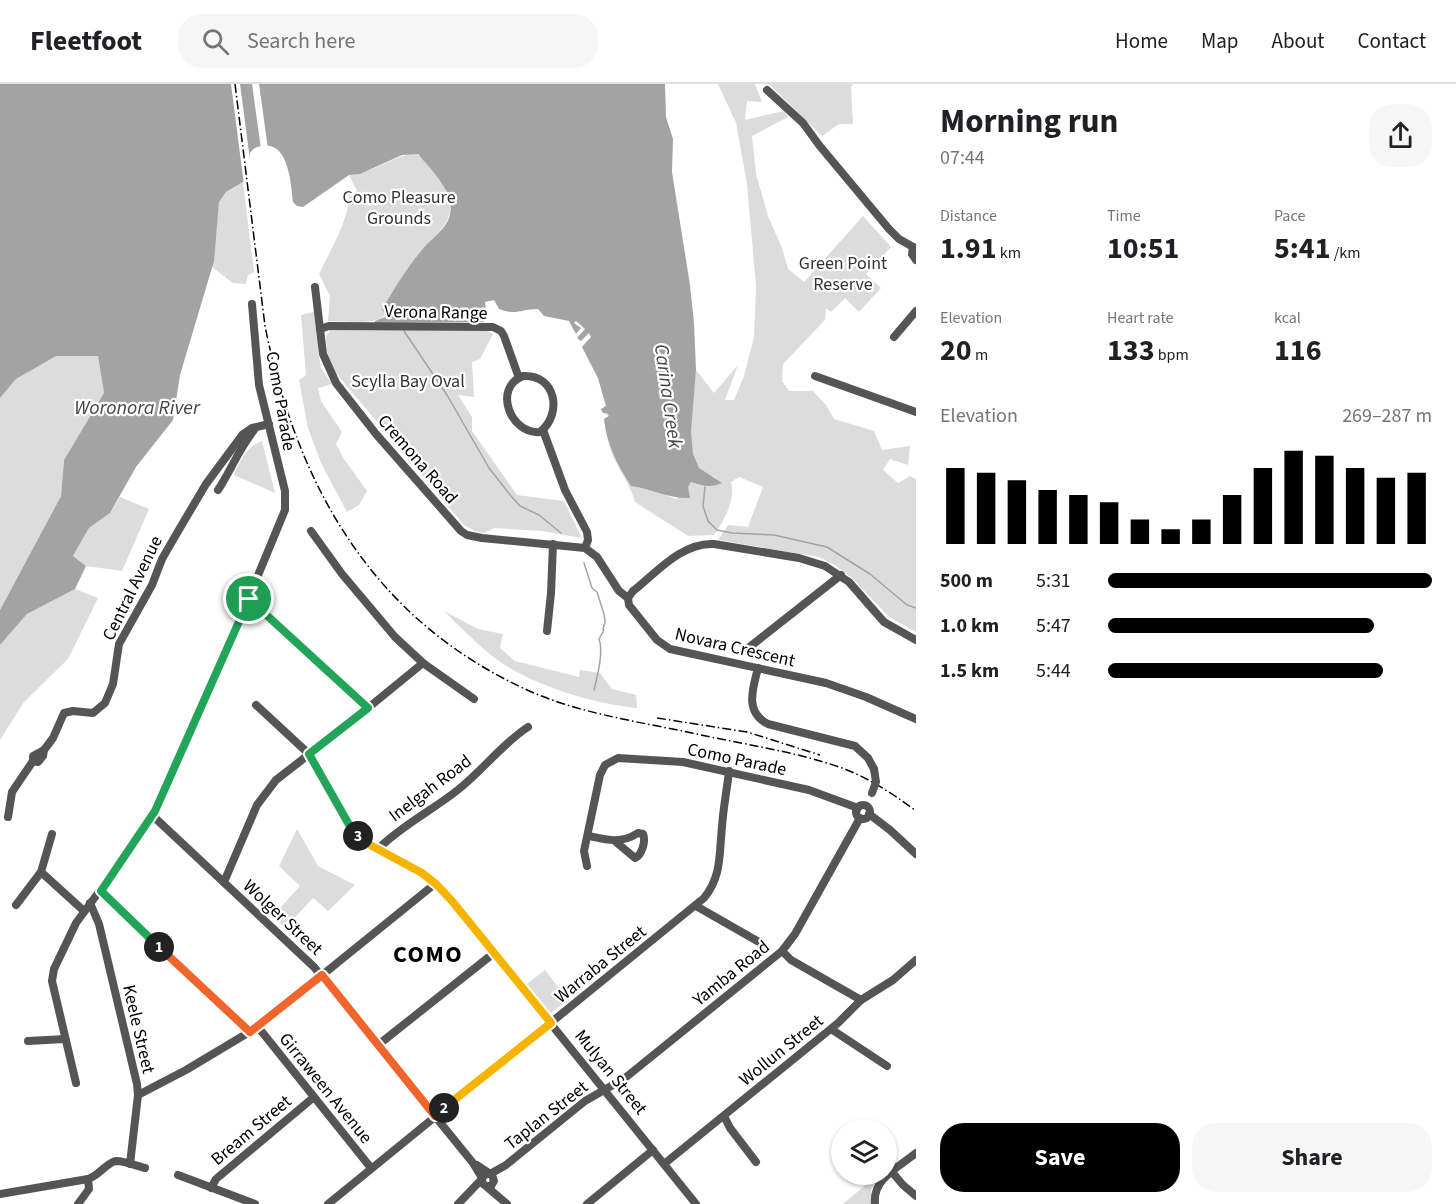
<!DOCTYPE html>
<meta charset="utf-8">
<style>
:root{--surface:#fff;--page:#f6f6f6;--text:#202124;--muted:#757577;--line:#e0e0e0;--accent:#000}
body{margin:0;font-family:"Source Sans 3",sans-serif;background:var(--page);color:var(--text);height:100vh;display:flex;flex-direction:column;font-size:22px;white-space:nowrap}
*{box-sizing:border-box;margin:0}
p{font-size:20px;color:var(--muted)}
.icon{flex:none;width:33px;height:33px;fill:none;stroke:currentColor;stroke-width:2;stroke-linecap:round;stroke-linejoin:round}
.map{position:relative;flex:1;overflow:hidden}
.details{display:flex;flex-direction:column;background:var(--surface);width:540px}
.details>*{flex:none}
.tools{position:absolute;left:831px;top:1035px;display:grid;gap:12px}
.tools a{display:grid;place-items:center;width:66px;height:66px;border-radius:50%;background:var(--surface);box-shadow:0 2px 4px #0004;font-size:30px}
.pin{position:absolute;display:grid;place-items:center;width:51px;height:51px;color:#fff;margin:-26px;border:3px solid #fff;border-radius:50%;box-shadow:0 2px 6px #0007}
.km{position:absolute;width:30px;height:30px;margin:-15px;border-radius:50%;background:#222;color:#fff;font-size:16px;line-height:30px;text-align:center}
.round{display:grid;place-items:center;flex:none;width:63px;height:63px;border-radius:24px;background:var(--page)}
.head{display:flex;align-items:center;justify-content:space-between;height:102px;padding:0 24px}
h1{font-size:33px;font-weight:700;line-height:45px}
.stats{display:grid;grid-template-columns:repeat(3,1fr);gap:9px;height:102px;padding:6px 24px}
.stats div{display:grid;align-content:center}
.stats b{font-size:30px;font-weight:700}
.stats small{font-size:16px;font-weight:400}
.stats p{font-size:16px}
.chart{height:168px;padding:12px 24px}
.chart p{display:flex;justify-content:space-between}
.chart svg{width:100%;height:108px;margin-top:6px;stroke:var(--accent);stroke-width:6}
.button{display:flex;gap:12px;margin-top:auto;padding:12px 24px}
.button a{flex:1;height:69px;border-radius:24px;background:var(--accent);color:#fff;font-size:24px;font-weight:700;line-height:69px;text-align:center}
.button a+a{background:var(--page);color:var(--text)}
ul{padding:0 24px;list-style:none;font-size:20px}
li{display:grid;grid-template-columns:96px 72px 1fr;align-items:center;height:45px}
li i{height:15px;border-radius:8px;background:var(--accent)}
header{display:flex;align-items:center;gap:36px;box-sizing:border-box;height:84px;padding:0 30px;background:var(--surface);border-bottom:2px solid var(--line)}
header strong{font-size:28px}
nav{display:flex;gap:33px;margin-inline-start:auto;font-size:21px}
.search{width:420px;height:54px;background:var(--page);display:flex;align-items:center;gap:15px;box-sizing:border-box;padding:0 21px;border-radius:24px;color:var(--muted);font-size:22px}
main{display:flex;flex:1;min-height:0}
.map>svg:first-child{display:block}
.green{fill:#dcdcdc}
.water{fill:#a3a3a3}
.pier{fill:#fff}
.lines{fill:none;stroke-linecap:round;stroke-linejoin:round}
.stream{stroke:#a3a3a3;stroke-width:1.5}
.minor{stroke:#555;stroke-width:8}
.rail{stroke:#000;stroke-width:1.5;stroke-dasharray:9 3 1.5 3;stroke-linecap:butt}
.minor-bridge{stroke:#555;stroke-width:8}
.split-1-casing{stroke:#fff;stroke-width:12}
.split-2-casing{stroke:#fff;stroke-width:12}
.split-3-casing{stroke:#fff;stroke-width:12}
.split-4-casing{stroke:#fff;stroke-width:12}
.split-1{stroke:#22a559;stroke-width:8}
.split-2{stroke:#f0652b;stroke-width:8}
.split-3{stroke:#f5b400;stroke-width:8}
.split-4{stroke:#22a559;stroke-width:8}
.labels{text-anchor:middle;stroke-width:4.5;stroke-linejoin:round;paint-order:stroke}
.park-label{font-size:18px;fill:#333;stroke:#fff}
.street-label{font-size:18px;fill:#000;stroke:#fff}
.water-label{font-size:20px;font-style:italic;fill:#444;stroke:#fff}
.district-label{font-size:24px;font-weight:bold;letter-spacing:1.5px;fill:#000;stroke:#fff}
</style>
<header>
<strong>Fleetfoot</strong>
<div class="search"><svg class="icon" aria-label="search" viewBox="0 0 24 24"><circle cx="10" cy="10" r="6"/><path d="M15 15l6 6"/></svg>Search here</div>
<nav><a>Home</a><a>Map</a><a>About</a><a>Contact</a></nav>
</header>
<main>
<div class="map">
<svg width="916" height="1120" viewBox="0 0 916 1120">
<rect width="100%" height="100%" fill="#fff"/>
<!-- green -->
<g class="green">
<path d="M718,0H755L762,18L747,17L745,36L784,27L788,33L752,52L756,90L768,132L782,164L788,185L804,198L863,132L891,163L866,190L881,204L859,228L845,214L831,228L826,224L825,236L783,280L782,297L789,307H813L826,321L834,335L874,347L882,366L910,362L908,381L890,375L883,386L898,399L910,392L916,395V548L889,533L853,495L835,481L819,473L718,456L728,441L748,443L763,403L739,393L731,398C736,415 724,437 714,451L688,452L635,418C631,404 625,395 618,382C610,368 606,352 604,335L609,332L603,329L601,325L606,322L598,294L582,263L590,254L650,405L676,415L691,398L716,394C709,391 700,388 696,381C686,361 694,309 696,286L714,309L738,281L725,316H734L744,292L754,253L756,202L747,100L736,39Z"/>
<polygon points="769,0 853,0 851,3 853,40 839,40 822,52"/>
<path d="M415,69C431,78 455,112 449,131C445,146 431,155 421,167C406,185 394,205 383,226L386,230C378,242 342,237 328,237L330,212L319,190C329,169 350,134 349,110L357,107L349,91C373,89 391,73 415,69Z"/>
<polygon points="243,98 254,188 248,191 246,200 233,199 212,183 219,118 226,108"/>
<polygon points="317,227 318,267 321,284 332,300 318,304 321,317 342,348 336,360 344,375 367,407 359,421 347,428 321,379 308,344 299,296 306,291 301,231"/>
<polygon points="481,244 493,250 480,275 472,278 474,313 458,311 472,333 472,347 517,411 564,417 582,454 542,447 494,444 484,449 474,447 464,441 335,288 327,268 326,252 330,247"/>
<polygon points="56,271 98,271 104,309 64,376 61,412 0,526 0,314 16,295"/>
<path d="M262,357L275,409L234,391C240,377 246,363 262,357Z"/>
<polygon points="120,413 149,425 122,487 86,482 73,472 89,444 110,429"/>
<polygon points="75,505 98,514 68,575 24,618 0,656 0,561 27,530"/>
<path d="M444,527L478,545L503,550L500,564L515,577L579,593L580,586L600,589L612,605L636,611L637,624C592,620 527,600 491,571C475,558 459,542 444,527Z"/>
<polygon points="297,745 318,782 355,801 328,827 313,814 285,844 273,832 300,802 279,782"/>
<polygon points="545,886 568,916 551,929 527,900"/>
<polygon points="874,1094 876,1097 871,1106 872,1120 843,1120"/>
</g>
<!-- water -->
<path class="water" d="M0,0H665L666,33L673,55L672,88L690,201L694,239L696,286L691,347L693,370L699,384L722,399C711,404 703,402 691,398L688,403L690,414C669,415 652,405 631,402C617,380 607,361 604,335L609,332L607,329H603L601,325L606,322L598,294L582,263L591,253L589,249L581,257L577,254L585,245L576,237L574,239L581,244L576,250L569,237L544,232L538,225C519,225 518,232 499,225L494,216L485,218L487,233L484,238L375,239V237L385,233L386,230L382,226C394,205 406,185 421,167C428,158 437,152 444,143C464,117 434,89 418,70L402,71L360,90L349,91L303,123L297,122L293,118C291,101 289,57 262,62C256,63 254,64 250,69L248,95L226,108L219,118L214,177L180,291L173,336L136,383L110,429L89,444L73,472L86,482L75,505L27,530L0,561V526L61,412L64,376L104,309L98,272H56L16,295L0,314Z"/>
<!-- pier -->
<g class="pier">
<polygon points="231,0 240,0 252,91 251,96 244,101"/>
<polygon points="252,0 259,0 268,65 261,65"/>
</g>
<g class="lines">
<!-- stream -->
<g class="stream">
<polyline points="404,247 447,311 489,384 511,412 520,422 539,431 561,449"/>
<polyline points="705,403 703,422 708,437 717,446 732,449 774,451 827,463 870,490 907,521 916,524"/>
<path d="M584,479L592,504L597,508L604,530L605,538L603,545L604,546L599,555C604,568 597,593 594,606"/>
</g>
<!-- minor -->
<g class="minor">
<polyline points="767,6 803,39 819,61 889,145 899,155 913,163"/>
<polyline points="913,163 912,170 916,176"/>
<polyline points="315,203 323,270 336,299 376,350 461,447 467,451 482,454 585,464 597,473 619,507 628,514 629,521 657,556 670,565 826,599 866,613 916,635"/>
<polyline points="320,245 329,242 493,243 501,247 504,252 519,294"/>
<polyline points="894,253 916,227"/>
<path d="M523,292C556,290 563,330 540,348C511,351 492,304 523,292Z"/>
<polyline points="815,292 916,328"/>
<polyline points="543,346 565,406 587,448 588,456 585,464"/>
<path d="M218,406C231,386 239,365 254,346"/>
<polyline points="311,447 342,490 395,553 423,579 474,615"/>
<path d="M628,514L633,507C656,489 682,458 714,460L799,474L825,482L849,498L884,538L916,556"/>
<polyline points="249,515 368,624"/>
<polyline points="547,547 551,509 553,460"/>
<polyline points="747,565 841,491"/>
<path d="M758,584C753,604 744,628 768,640L855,662L868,674L874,685"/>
<polyline points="256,621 309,670 353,746 372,762 432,796 452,817 696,1120"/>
<polyline points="33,677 38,678 43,672 44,666 53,654 64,629 73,627 93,629 105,619 113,600 119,560 152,501 162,475 177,449 206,400 243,350 252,344 269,340"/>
<circle cx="863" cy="728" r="7"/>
<polyline points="869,730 890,746 916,770"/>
<polyline points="153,732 314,883 473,1079 482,1094"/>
<polyline points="8,733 12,708 33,677 33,672 44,666"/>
<path d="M589,752C607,756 621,760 638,749L643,750C646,757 642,771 635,774L616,758"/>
<path d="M378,765C402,741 433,726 459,705C484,685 502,660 528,643"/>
<polyline points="587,782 584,767 600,691 605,681 618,674 683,678 809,706 858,724"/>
<polyline points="41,788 84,827"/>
<polyline points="224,798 257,721 276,696 352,637 423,579"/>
<polyline points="101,807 250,948"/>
<polyline points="90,819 99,840 137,1000 138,1011 130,1080"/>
<polyline points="16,821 41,788 52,750"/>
<polyline points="696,822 759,858"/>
<polyline points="782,867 791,876 861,916"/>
<polyline points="258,943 371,1084"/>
<polyline points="831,945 887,982"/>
<polyline points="28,957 65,955"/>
<polyline points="378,961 494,869"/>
<polyline points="76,999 52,897 54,885 76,839 137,756 158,722 230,559 285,426 285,407 259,301 252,220"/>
<polyline points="138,1011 186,986 258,943 436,799"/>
<polyline points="724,1032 730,1044 756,1078"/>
<polyline points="664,1080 838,939 861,916 893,896 916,876"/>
<polyline points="477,1081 492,1091 494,1097 491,1102 486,1102 482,1099 482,1094 485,1091"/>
<polyline points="892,1088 903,1101 916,1112"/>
<polyline points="490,1090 506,1081 585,1017 625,994 782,867 795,850 860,734"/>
<polyline points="178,1091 255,1120"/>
<polyline points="487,1103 507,1120"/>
<polyline points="211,1104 216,1095 314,1013"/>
<polyline points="0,1110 88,1095"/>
<path d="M78,1120L89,1105L88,1095C99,1092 107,1078 116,1077C125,1077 137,1082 145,1084"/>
<path d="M328,1120L704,814C722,792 719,770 722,743C723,725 727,706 729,687"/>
<polyline points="458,1120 481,1096"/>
<polyline points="587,1120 653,1066"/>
<path d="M875,1120C872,1095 899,1083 916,1069"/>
</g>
<!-- rail -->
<g class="rail">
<path d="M235,0L265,242C298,406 376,540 534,609C584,630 640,638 692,649C741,660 794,667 842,684C869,694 893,710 916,727"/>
<polyline points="657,634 747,648 820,671"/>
</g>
<!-- minor-bridge -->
<polyline class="minor-bridge" points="872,709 876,698 874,685"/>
</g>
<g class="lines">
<defs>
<polyline id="split-1" points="159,863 101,807 155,727 249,515"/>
<polyline id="split-2" points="159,863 250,948 322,891 435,1032 444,1024"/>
<polyline id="split-3" points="358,752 372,762 422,789 436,800 452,817 551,939 444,1024"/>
<polyline id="split-4" points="249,515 368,624 309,670 352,746 358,752"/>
</defs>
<!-- split-1 casing -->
<use href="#split-1" class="split-1-casing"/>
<!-- split-2 casing -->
<use href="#split-2" class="split-2-casing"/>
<!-- split-3 casing -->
<use href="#split-3" class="split-3-casing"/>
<!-- split-4 casing -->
<use href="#split-4" class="split-4-casing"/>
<!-- split-1 -->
<use href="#split-1" class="split-1"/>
<!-- split-2 -->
<use href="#split-2" class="split-2"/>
<!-- split-3 -->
<use href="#split-3" class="split-3"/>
<!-- split-4 -->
<use href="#split-4" class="split-4"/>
</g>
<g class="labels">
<!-- park labels -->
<g class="park-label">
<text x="399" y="119">Como Pleasure<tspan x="399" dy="21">Grounds</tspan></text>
<text x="843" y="185">Green Point<tspan x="843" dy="21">Reserve</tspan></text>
<text x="408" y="303">Scylla Bay Oval</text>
</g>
<!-- street labels -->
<g class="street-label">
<text transform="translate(436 228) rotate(1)" y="6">Verona Range</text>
<text transform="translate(281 317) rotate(80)" y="6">Como Parade</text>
<text transform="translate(418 375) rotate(49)" y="6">Cremona Road</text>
<text transform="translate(132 504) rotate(-64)" y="6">Central Avenue</text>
<text transform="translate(735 563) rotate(13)" y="6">Novara Crescent</text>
<text transform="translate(737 675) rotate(12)" y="6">Como Parade</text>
<text transform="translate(430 704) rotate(-37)" y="6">Inelgah Road</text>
<text transform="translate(283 833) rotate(43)" y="6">Wolger Street</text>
<text transform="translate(600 880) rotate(-39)" y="6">Warraba Street</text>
<text transform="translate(731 889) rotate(-39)" y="6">Yamba Road</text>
<text transform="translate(139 945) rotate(77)" y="6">Keele Street</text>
<text transform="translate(781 966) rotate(-39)" y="6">Wollun Street</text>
<text transform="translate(611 988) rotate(51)" y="6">Mulyan Street</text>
<text transform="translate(326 1004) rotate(51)" y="6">Girraween Avenue</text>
<text transform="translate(546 1031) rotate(-38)" y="6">Taplan Street</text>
<text transform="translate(251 1046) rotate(-40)" y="6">Bream Street</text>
</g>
<!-- water labels -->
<g class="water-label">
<text transform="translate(669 312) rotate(82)" y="7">Carina Creek</text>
<text x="137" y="330">Woronora River</text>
</g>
<!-- district labels -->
<g class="district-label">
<text x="428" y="878">COMO</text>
</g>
</g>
</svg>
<div class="tools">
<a><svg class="icon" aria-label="layers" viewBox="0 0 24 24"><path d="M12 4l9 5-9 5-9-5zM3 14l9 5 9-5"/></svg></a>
</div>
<div class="pin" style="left:249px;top:515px;background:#1e9e55"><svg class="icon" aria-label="arrive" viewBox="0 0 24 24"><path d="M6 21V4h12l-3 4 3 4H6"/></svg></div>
<b class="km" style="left:159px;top:863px">1</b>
<b class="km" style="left:444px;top:1024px">2</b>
<b class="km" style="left:358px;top:752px">3</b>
</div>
<section class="details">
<div class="head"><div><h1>Morning run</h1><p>07:44</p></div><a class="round"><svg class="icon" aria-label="share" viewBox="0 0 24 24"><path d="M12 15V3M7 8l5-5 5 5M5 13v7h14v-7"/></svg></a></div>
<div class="stats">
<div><p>Distance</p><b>1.91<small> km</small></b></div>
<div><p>Time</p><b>10:51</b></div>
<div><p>Pace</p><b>5:41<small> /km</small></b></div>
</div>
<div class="stats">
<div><p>Elevation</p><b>20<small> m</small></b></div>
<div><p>Heart rate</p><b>133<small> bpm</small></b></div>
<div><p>kcal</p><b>116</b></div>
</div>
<div class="chart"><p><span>Elevation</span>269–287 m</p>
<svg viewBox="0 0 160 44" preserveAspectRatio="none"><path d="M5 44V13M15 44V15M25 44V18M35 44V22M45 44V24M55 44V27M65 44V34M75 44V38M85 44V34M95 44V24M105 44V13M115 44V6M125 44V8M135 44V13M145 44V17M155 44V15"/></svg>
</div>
<ul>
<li><b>500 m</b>5:31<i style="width:100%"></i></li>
<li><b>1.0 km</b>5:47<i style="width:82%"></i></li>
<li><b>1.5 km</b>5:44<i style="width:85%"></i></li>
</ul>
<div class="button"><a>Save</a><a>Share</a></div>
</section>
</main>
